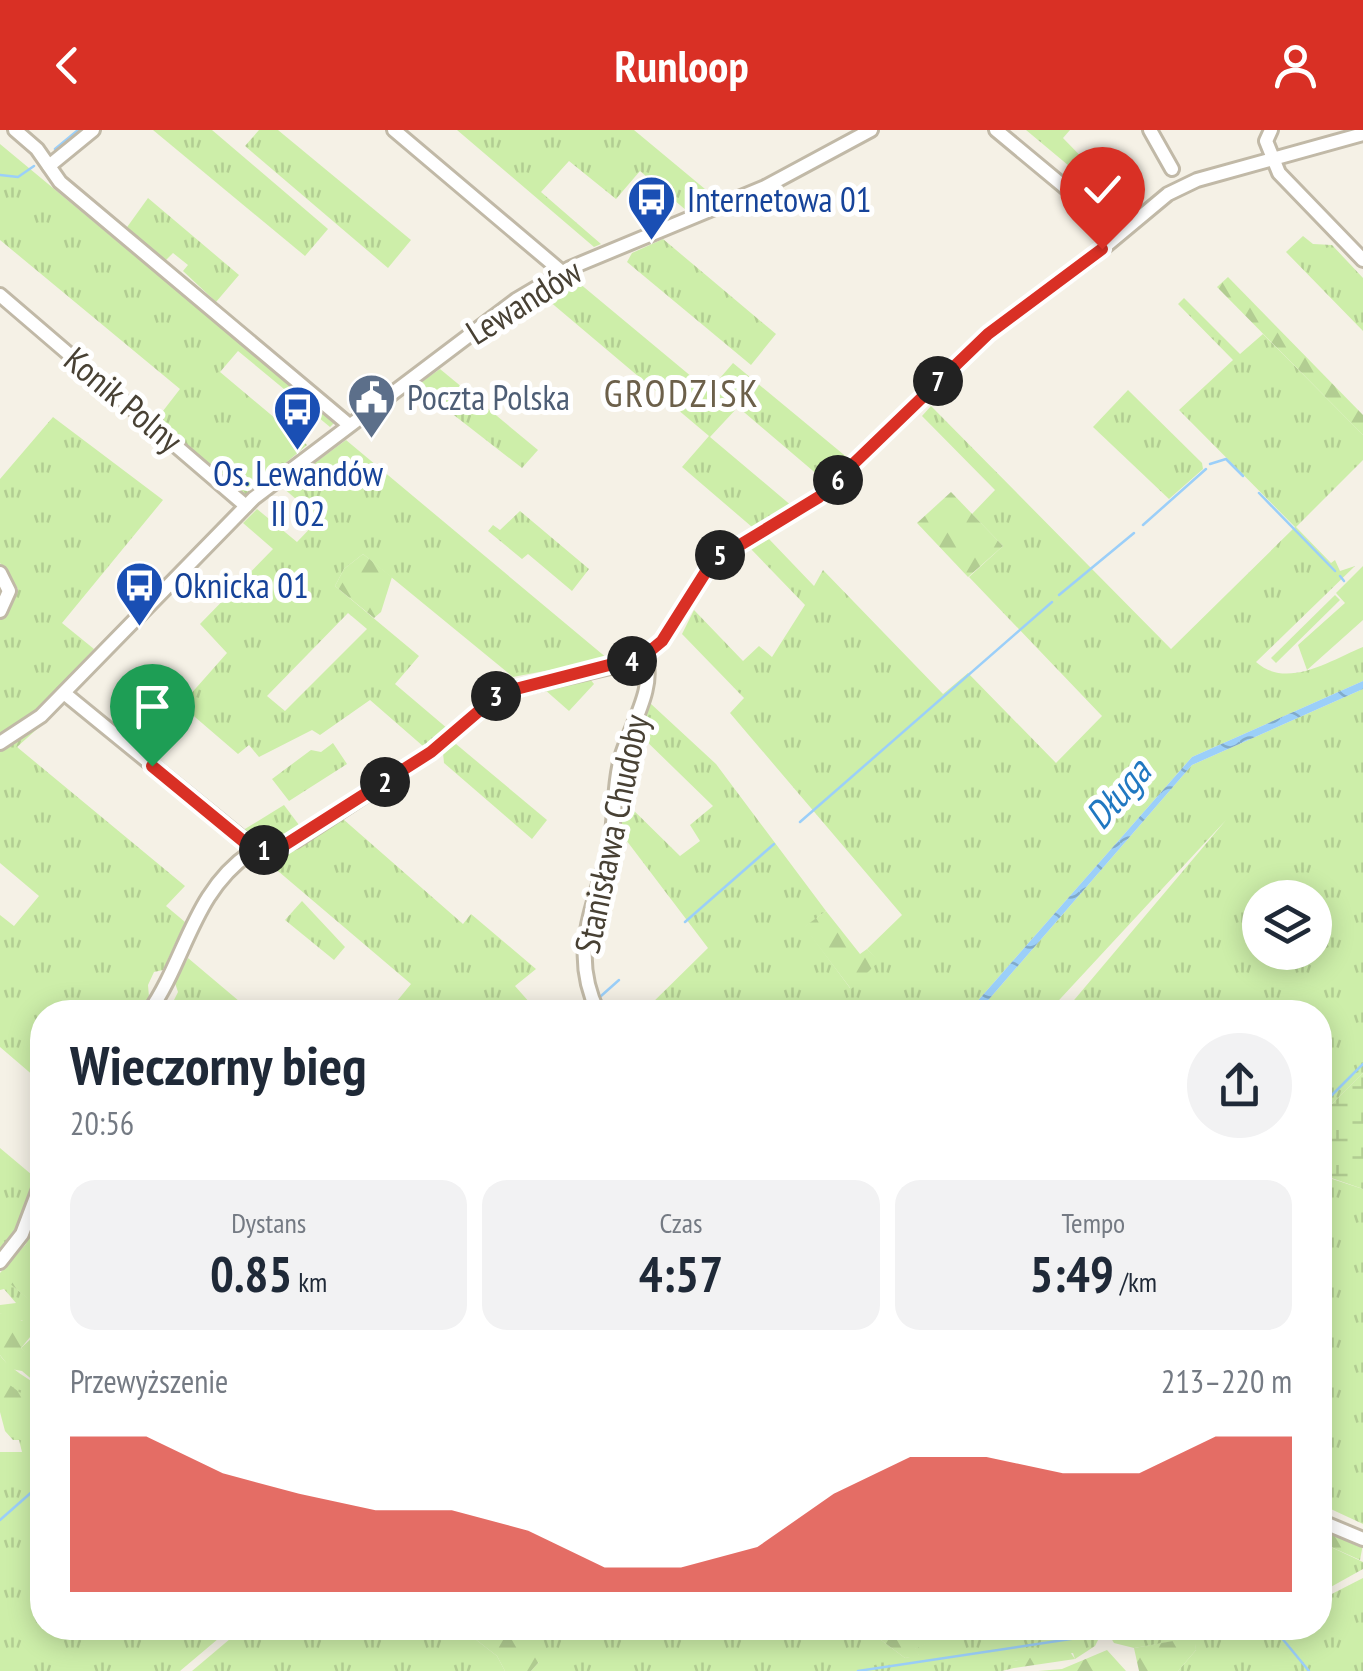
<!DOCTYPE html>
<html lang="pl">
<meta charset="utf-8">
<style>
:root{--surface:#fff;--page:#f2f2f3;--text:#1f2937;--muted:#747a83;--accent:#d93025}
body{margin:0;font-family:"PT Sans Narrow",sans-serif;background:var(--page);color:var(--text);height:100vh;display:flex;flex-direction:column;font-size:38px;white-space:nowrap}
*{box-sizing:border-box;margin:0}
p{font-size:32px;color:var(--muted)}
.icon{flex:none;width:55px;height:55px;fill:none;stroke:currentColor;stroke-width:2;stroke-linecap:round;stroke-linejoin:round}
.map{position:relative;flex:1;overflow:hidden}
.details{position:absolute;left:30px;top:870px;width:1302px;height:640px;display:flex;flex-direction:column;background:var(--surface);border-radius:40px;box-shadow:0 5px 25px #0003}
.details>*{flex:none}
.fabs{position:absolute;left:1242px;top:750px;display:grid;gap:20px}
.fabs a{display:grid;place-items:center;width:90px;height:90px;border-radius:50%;background:var(--surface);box-shadow:0 5px 25px #0003;font-size:50px}
.pin{position:absolute;display:grid;place-items:center;width:85px;height:85px;color:#fff;margin:-102px -42px;border-radius:50% 50% 50% 0;rotate:-45deg;box-shadow:0 0 10px #0007}
.pin .icon{rotate:45deg}
.km{position:absolute;width:50px;height:50px;margin:-25px;border-radius:50%;background:#222;color:#fff;font-size:28px;line-height:50px;text-align:center}
.round{display:grid;place-items:center;flex:none;width:105px;height:105px;border-radius:52px;background:var(--page)}
.head{display:flex;align-items:center;justify-content:space-between;height:170px;padding:0 40px}
h1{font-size:55px;font-weight:600;line-height:75px}
.stats{display:grid;grid-template-columns:repeat(3,1fr);gap:15px;height:170px;padding:10px 40px}
.stats div{display:grid;align-content:center;border-radius:25px;background:var(--page);text-align:center}
.stats b{font-size:50px;font-weight:600}
.stats small{font-size:28px;font-weight:400}
.stats p{font-size:28px}
.chart{height:280px;padding:20px 40px}
.chart p{display:flex;justify-content:space-between}
.chart svg{width:100%;height:180px;margin-top:10px;fill:var(--accent);opacity:.7}
header{display:flex;justify-content:space-between;align-items:center;height:130px;padding:0 40px;background:var(--accent);color:#fff;font-size:45px;font-weight:600}
.map>svg:first-child{display:block}
.grass{fill:url(#grass-tufts);fill-rule:evenodd}
.forest{fill:url(#forest-firs)}
.wetland{fill:url(#wetland-marsh)}
.park{fill:url(#park-crowns)}
.garden{fill:#cdeea9}
.water{fill:url(#water-waves)}
.lines{fill:none;stroke-linecap:round;stroke-linejoin:round}
.stream{stroke:#9bcff9;stroke-width:2.5}
.minor-casing{stroke:#c1b9a7;stroke-width:18}
.minor{stroke:#fff;stroke-width:12}
.route-casing{stroke:#fff;stroke-width:20}
.route{stroke:#d93025;stroke-width:12}
.labels{text-anchor:middle;stroke-width:10;stroke-linejoin:round;paint-order:stroke}
.transit-label{font-size:35px;fill:#164399;stroke:#fff;text-anchor:start}
.street-label{font-size:35px;fill:#484134;stroke:#fff}
.service-label{font-size:35px;fill:#4e5e75;stroke:#fff;text-anchor:start}
.neighbourhood-label{font-size:38px;letter-spacing:2.5px;fill:#6c604a;stroke:#fff}
.water-label{font-size:38px;font-style:italic;fill:#2078c1;stroke:#fff}
</style>
<header><svg class="icon" aria-label="back" viewBox="0 0 24 24"><path d="M15 5l-7 7 7 7"/></svg>Runloop<svg class="icon" aria-label="person" viewBox="0 0 24 24"><circle cx="12" cy="8" r="4"/><path d="M4 21q1-7 8-7t8 7"/></svg></header>
<div class="map">
<svg width="1363" height="1541" viewBox="0 0 1363 1541">
<defs>
<pattern id="grass-tufts" width="24" height="20" patternUnits="userSpaceOnUse" patternTransform="scale(2.5)"><rect width="24" height="20" fill="#cdeea9"/><path d="M3 7l-1-3M5 7V3M7 7l1-3M15 17l-1-3M17 17v-4M19 17l1-3" fill="none" stroke="#b2cd92"/></pattern>
<pattern id="forest-firs" width="22" height="20" patternUnits="userSpaceOnUse" patternTransform="scale(2.5)"><rect width="22" height="20" fill="#cdeea9"/><path d="M5 1l3.5 6h-7zM16 11l3.5 6h-7z" fill="#b2cd92"/></pattern>
<pattern id="wetland-marsh" width="20" height="14" patternUnits="userSpaceOnUse" patternTransform="scale(2.5)"><rect width="20" height="14" fill="#cdeea9"/><path d="M1 5h8M5 5V1M11 12h8M15 12V8" fill="none" stroke="#b2cd92"/></pattern>
<pattern id="park-crowns" width="20" height="18" patternUnits="userSpaceOnUse" patternTransform="scale(2.5)"><rect width="20" height="18" fill="#cdeea9"/><path d="M2 6a3 3 0 1 1 6 0M12 15a3 3 0 1 1 6 0" fill="none" stroke="#b2cd92"/></pattern>
<pattern id="water-waves" width="16" height="10" patternUnits="userSpaceOnUse" patternTransform="scale(2.5)"><rect width="16" height="10" fill="#9bcff9"/><path d="M0 5q4-4 8 0t8 0" fill="none" stroke="#80aaca"/></pattern>
</defs>
<rect width="100%" height="100%" fill="#f5f1e6"/>
<!-- grass -->
<g class="grass">
<polygon points="153,0 212,0 328,99 305,126"/>
<polygon points="259,0 278,0 411,110 388,138 245,16"/>
<polygon points="457,0 634,0 717,69 687,81 640,41 616,69 569,31 541,62 601,114 594,117"/>
<polygon points="1026,0 1070,0 1063,8 1101,47 1093,56"/>
<polygon points="0,14 335,292 330,297 238,221 220,242 307,315 243,369 231,354 156,290 180,259 0,110"/>
<polygon points="148,68 239,145 216,172 183,141 188,135 173,123 164,132 125,100"/>
<polygon points="1303,106 1313,114 1332,115 1363,148 1363,201 1286,122"/>
<polygon points="663,109 776,204 751,235 627,132 632,123"/>
<polygon points="573,148 704,257 709,252 714,255 733,233 849,329 826,352 738,277 710,307 793,377 752,397 682,337 709,306 542,165"/>
<path d="M1184,168L1240,224L1263,204L1363,305V330L1296,397L1331,433L1335,430L1340,441L1355,436L1256,532C1287,560 1331,530 1363,517V551L1192,627L968,882H643L708,818L617,698L621,668L680,726L700,711L690,695L713,676L639,604L650,573L716,634L826,781L805,797L850,858L878,831L867,819L902,785L730,583L744,568L682,504L694,480L743,531L759,516L772,527L805,475L750,418L769,409L814,456L823,440L943,564L968,543L1056,633L1102,586L969,447L1003,416L972,384L995,360L922,286L931,276L1171,519L1295,397L1179,280L1233,230L1178,174Z"/>
<polygon points="440,239 538,320 522,338 423,261 420,253"/>
<polygon points="1128,260 1202,333 1203,339 1169,369 1093,297"/>
<polygon points="53,287 163,370 62,493 94,519 37,580 0,608 0,490 18,459 0,433 0,349"/>
<path d="M346,310L608,529L513,547L363,424L344,439L335,456L419,526L395,554L448,599L424,617L370,570L320,605L312,600L259,627L249,615L238,624L181,575L227,523L200,494L273,419L243,393L257,379L297,412L319,389L282,357ZM348,483L367,499L285,581L267,566Z"/>
<polygon points="520,381 589,439 572,461 528,424 522,429 488,401 493,395 500,400"/>
<path d="M1363,559V943L1320,986V882H1064L1226,690L1048,882H978L1192,635ZM1260,768H1315V822H1260Z"/>
<polygon points="46,591 17,617 185,756 166,776 185,792 163,840 154,842 148,855 149,867 140,882 42,882 42,953 0,917 0,785 14,796 39,766 0,733 0,621"/>
<polygon points="333,613 347,634 289,671 272,649 311,620 321,622"/>
<polygon points="456,614 547,690 532,709 444,633 443,623"/>
<polygon points="284,675 302,699 276,712 240,702"/>
<polygon points="343,689 463,794 471,784 536,839 515,856 538,882 388,882 411,854 265,730"/>
<polygon points="302,771 345,817 334,830 285,790"/>
<polygon points="188,828 252,882 160,882 171,876 178,862 175,853"/>
<polygon points="0,1018 38,1050 18,1100 0,1125"/>
<polygon points="1320,1045 1363,1059 1363,1394 1320,1374"/>
<polygon points="42,1074 42,1144 31,1136 14,1157 35,1174 42,1188 42,1236 38,1236 21,1218 32,1208 22,1190 12,1191 0,1183 0,1175 16,1173 4,1159 0,1160 0,1143 26,1114"/>
<path d="M0,1225C8,1238 31,1250 42,1258V1498H231L180,1541H0V1322H22L19,1310H13L5,1301L0,1282Z"/>
<polygon points="1320,1412 1363,1432 1363,1439 1320,1463"/>
<polygon points="1363,1448 1363,1541 1178,1541 1196,1520 1194,1508 1134,1518 1114,1513 1105,1498 1320,1498 1320,1470"/>
<polygon points="243,1498 461,1498 497,1526 505,1541 192,1541"/>
<polygon points="509,1498 865,1498 905,1528 919,1525 914,1519 943,1506 938,1498 1075,1502 1076,1498 1094,1498 1100,1506 1095,1516 1075,1529 1073,1523 1014,1531 1014,1538 1002,1541 531,1541 539,1532"/>
</g>
<!-- forest -->
<g class="forest">
<polygon points="1228,147 1363,285 1363,305 1217,157"/>
<polygon points="951,362 1003,416 968,447 917,393"/>
<polygon points="363,424 392,447 381,482 374,488 335,456 344,439"/>
<polygon points="826,781 860,824 867,819 879,831 851,859 804,797"/>
<polygon points="31,1136 42,1144 42,1188 34,1174 8,1152 8,1145"/>
<polygon points="0,1183 29,1193 35,1201 21,1218 42,1236 42,1258 22,1241 11,1239 0,1225"/>
<polygon points="2,1249 40,1278 29,1282 0,1269"/>
<polygon points="1320,1397 1363,1414 1360,1430 1320,1412"/>
<polygon points="461,1498 513,1499 539,1524 539,1532 531,1541 505,1541 497,1526"/>
<polygon points="865,1498 938,1498 943,1507 915,1519 920,1526 905,1528"/>
<polygon points="1195,1507 1196,1520 1178,1541 1139,1541 1134,1518"/>
<polygon points="1039,1519 1068,1519 1075,1529 1014,1538 1014,1531 1033,1527"/>
<polygon points="1107,1520 1126,1541 1038,1541 1062,1539"/>
</g>
<!-- wetland -->
<polygon class="wetland" points="1363,943 1363,1059 1320,1044 1320,986"/>
<!-- park -->
<polygon class="park" points="590,549 594,554 569,581 544,559"/>
<!-- garden -->
<g class="garden">
<polygon points="1363,436 1363,490 1307,540 1298,515 1345,473 1336,463"/>
<polygon points="1335,465 1340,470 1276,533 1271,528"/>
</g>
<!-- water -->
<polygon class="water" points="1363,551 1363,559 1192,635 978,882 968,882 1192,627"/>
<g class="lines">
<!-- stream -->
<g class="stream">
<polyline points="55,19 78,0"/>
<polyline points="0,45 18,47 34,36"/>
<polyline points="1210,334 1226,329 1243,346"/>
<polyline points="1259,363 1335,441"/>
<polyline points="1143,395 1206,339"/>
<polyline points="1340,446 1344,451"/>
<polyline points="1059,465 1134,403"/>
<polyline points="800,692 1052,472"/>
<polyline points="685,792 774,714"/>
<polyline points="601,866 619,850"/>
<polyline points="580,882 582,881"/>
<polyline points="1320,977 1363,934"/>
<polyline points="0,1390 42,1353"/>
<polyline points="1276,1501 1309,1541"/>
<polyline points="1111,1503 1177,1498"/>
<polyline points="858,1541 1097,1505"/>
</g>
<defs>
<g id="minor">
<polyline points="15,0 37,19 60,52 348,294"/>
<polyline points="394,0 562,142"/>
<polyline points="996,0 1120,103"/>
<polyline points="1150,0 1172,39"/>
<polyline points="1271,0 1266,11 1279,43 1363,130"/>
<polyline points="49,36 93,0"/>
<polyline points="0,165 246,376"/>
<polyline points="0,443 9,461 0,481"/>
<polyline points="64,563 255,719"/>
<polyline points="0,613 41,586 254,368 516,170 570,138 765,57 871,0"/>
<path d="M149,882C186,829 193,762 250,723C261,716 281,717 295,711L431,622L499,563L623,534L648,523L662,511L712,432L819,367L987,204L1090,129L1168,64L1197,50L1363,4"/>
<path d="M598,882C569,822 594,779 609,719C616,690 613,658 621,628C629,599 658,554 644,526"/>
<polyline points="0,1132 22,1104 42,1051"/>
<polyline points="1320,1391 1363,1409"/>
</g>
</defs>
<!-- minor casing -->
<use href="#minor" class="minor-casing"/>
<!-- minor -->
<use href="#minor" class="minor"/>
</g>
<g class="lines">
<defs>
<polyline id="route" points="152,636 254,720 280,718 431,622 500,563 644,526 662,511 712,432 819,367 988,204 1102,119"/>
</defs>
<!-- route casing -->
<use href="#route" class="route-casing"/>
<!-- route -->
<use href="#route" class="route"/>
</g>
<!-- icons -->
<defs>
<symbol id="bus-pin" viewBox="-11 -11 22 30"><path d="M0 17L-7.5 6A9.5 9.5 0 1 1 7.5 6Z" fill="#1a4fb4" stroke="#fff"/><path d="M-5-6H5V4H4V6H2V4H-2V6H-4V4H-5ZM-3.5-4V0h7V-4ZM-3.5 1.2v1.5H-2V1.2ZM2 1.2v1.5H3.5V1.2Z" fill="#fff"/></symbol>
<symbol id="civic-pin" viewBox="-11 -11 22 30"><path d="M0 17L-7.5 6A9.5 9.5 0 1 1 7.5 6Z" fill="#5c6f8a" stroke="#fff"/><path d="M-.6-6.5H3V-4.5H.6V-3L4-1V1h2V6H-6V1h2V-1L-.6-3ZM-1.2 2.5V6h2.4V2.5Z" fill="#fff"/></symbol>
</defs>
<g fill-rule="evenodd">
<use href="#bus-pin" x="624" y="42" width="55" height="75"/>
<use href="#civic-pin" x="344" y="240" width="55" height="75"/>
<use href="#bus-pin" x="270" y="252" width="55" height="75"/>
<use href="#bus-pin" x="112" y="428" width="55" height="75"/>
</g>
<g class="labels">
<!-- transit labels -->
<g class="transit-label">
<text x="687" y="82">Internetowa 01</text>
<text x="298" y="356" text-anchor="middle">Os. Lewandów<tspan x="298" dy="40">II 02</tspan></text>
<text x="174" y="468">Oknicka 01</text>
</g>
<!-- street labels -->
<g class="street-label">
<text transform="translate(524 172) rotate(-32)" y="12">Lewandów</text>
<text transform="translate(123 270) rotate(40)" y="12">Konik Polny</text>
<text transform="translate(612 704) rotate(-78)" y="12">Stanisława Chudoby</text>
</g>
<!-- service labels -->
<g class="service-label">
<text x="407" y="280">Poczta Polska</text>
</g>
<!-- neighbourhood labels -->
<g class="neighbourhood-label">
<text x="682" y="277">GRODZISK</text>
</g>
<!-- water labels -->
<g class="water-label">
<text transform="translate(1118 664) rotate(-49)" y="13">Długa</text>
</g>
</g>
</svg>
<div class="fabs">
<a><svg class="icon" aria-label="layers" viewBox="0 0 24 24"><path d="M12 4l9 5-9 5-9-5zM3 14l9 5 9-5"/></svg></a>
</div>
<div class="pin" style="left:152px;top:636px;background:#1e9e55"><svg class="icon" aria-label="arrive" viewBox="0 0 24 24"><path d="M6 21V4h12l-3 4 3 4H6"/></svg></div>
<div class="pin" style="left:1102px;top:119px;background:#d93025"><svg class="icon" aria-label="check" viewBox="0 0 24 24"><path d="M5 12l5 5 9-10"/></svg></div>
<b class="km" style="left:264px;top:720px">1</b>
<b class="km" style="left:385px;top:652px">2</b>
<b class="km" style="left:496px;top:566px">3</b>
<b class="km" style="left:632px;top:531px">4</b>
<b class="km" style="left:720px;top:425px">5</b>
<b class="km" style="left:838px;top:350px">6</b>
<b class="km" style="left:938px;top:251px">7</b>
<section class="details">
<div class="head"><div><h1>Wieczorny bieg</h1><p>20:56</p></div><a class="round"><svg class="icon" aria-label="share" viewBox="0 0 24 24"><path d="M12 15V3M7 8l5-5 5 5M5 13v7h14v-7"/></svg></a></div>
<div class="stats">
<div><p>Dystans</p><b>0.85<small> km</small></b></div>
<div><p>Czas</p><b>4:57</b></div>
<div><p>Tempo</p><b>5:49<small> /km</small></b></div>
</div>
<div class="chart"><p><span>Przewyższenie</span>213–220 m</p>
<svg viewBox="0 0 160 44" preserveAspectRatio="none"><path d="M0 44V6L10 6L20 15L30 20L40 24L50 24L60 29L70 38L80 38L90 33L100 20L110 11L120 11L130 15L140 15L150 6L160 6V44z"/></svg>
</div>
</section>
</div>
